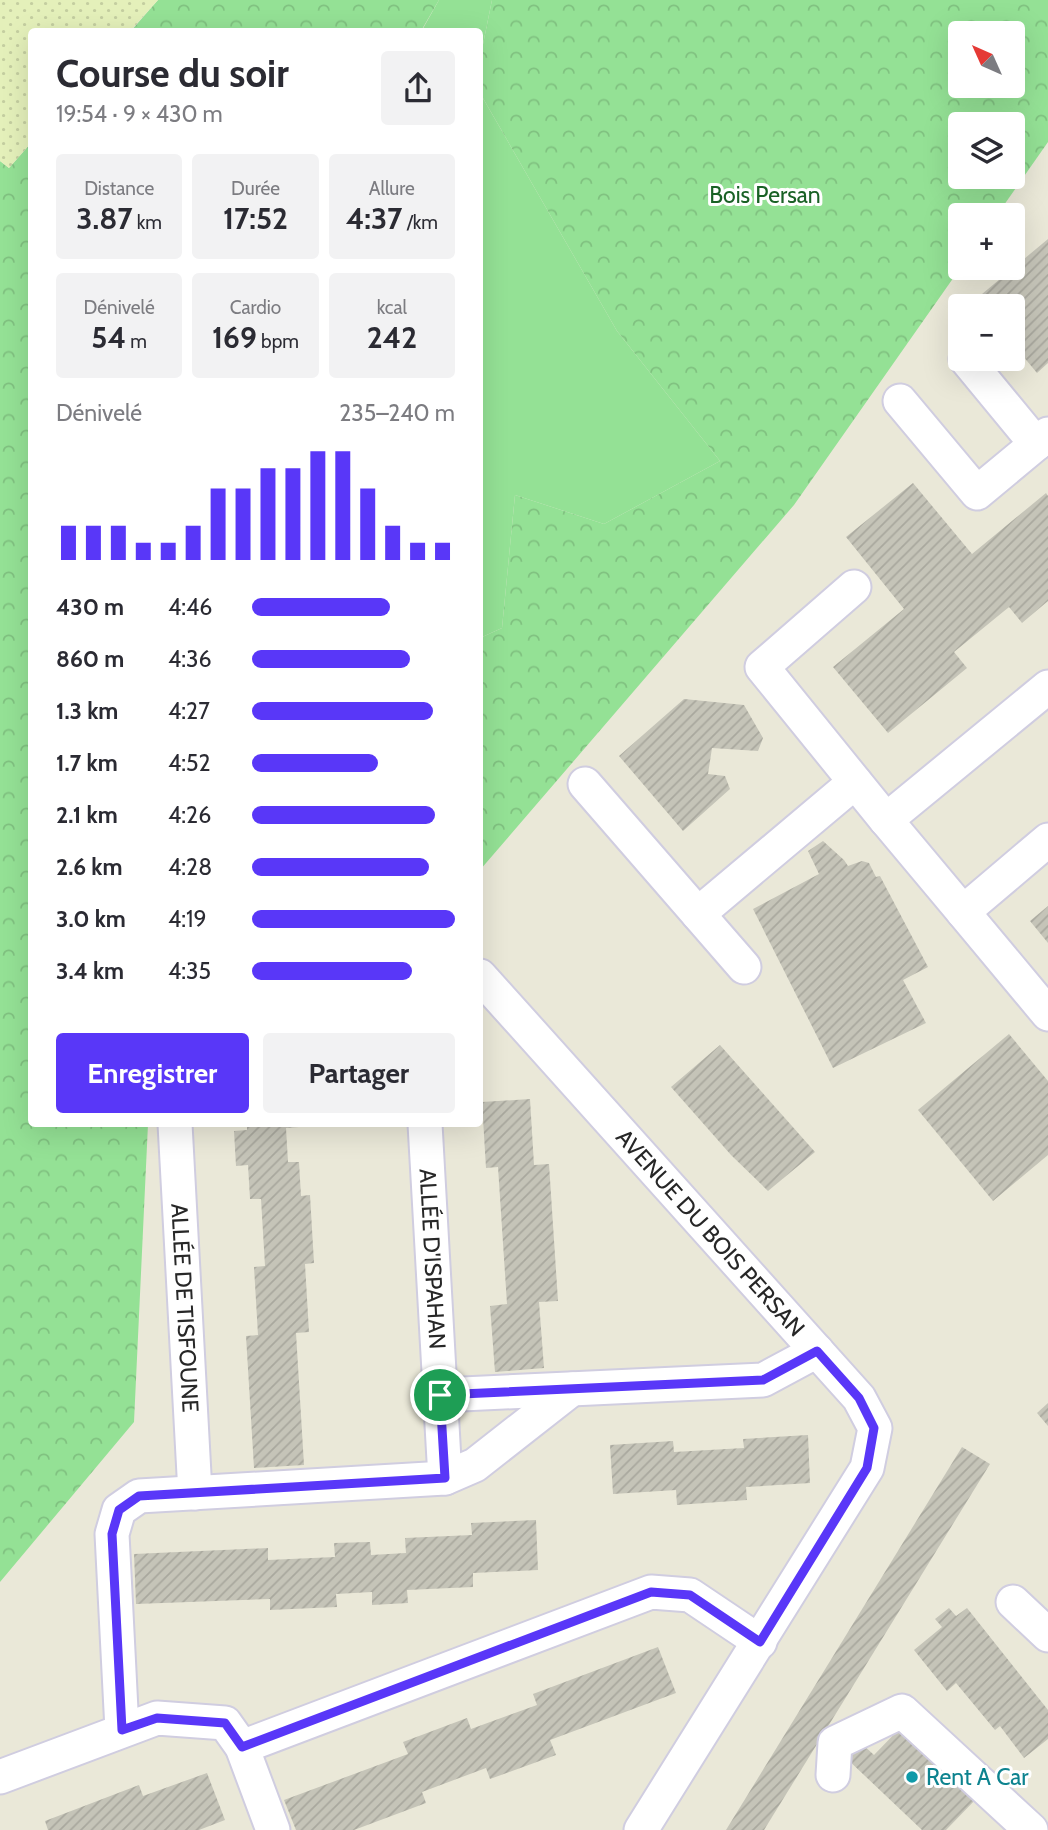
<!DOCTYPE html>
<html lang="fr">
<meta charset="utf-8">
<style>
:root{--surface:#fff;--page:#f2f2f3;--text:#2b2b33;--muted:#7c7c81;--accent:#5937f8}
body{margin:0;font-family:Cabin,sans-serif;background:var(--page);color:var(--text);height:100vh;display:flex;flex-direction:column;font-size:26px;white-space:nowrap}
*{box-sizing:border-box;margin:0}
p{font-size:23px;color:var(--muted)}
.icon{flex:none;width:38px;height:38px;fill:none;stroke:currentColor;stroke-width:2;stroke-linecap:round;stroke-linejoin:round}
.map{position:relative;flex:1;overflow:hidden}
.sheet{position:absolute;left:28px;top:28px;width:455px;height:1099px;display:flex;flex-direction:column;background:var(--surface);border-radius:7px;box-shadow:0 7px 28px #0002}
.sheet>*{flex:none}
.needle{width:46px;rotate:315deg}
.buttons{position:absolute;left:948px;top:21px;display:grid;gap:14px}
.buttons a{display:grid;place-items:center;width:77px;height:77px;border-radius:7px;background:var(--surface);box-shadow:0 7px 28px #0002;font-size:35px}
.pin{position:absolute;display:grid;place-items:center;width:60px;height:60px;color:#fff;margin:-30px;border:4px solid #fff;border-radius:50%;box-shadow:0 2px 7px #0007}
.round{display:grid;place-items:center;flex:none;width:74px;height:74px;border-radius:7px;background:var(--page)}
.summary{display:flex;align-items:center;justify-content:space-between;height:119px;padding:0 28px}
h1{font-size:38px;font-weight:700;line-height:52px}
.metrics{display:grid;grid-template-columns:repeat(3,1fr);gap:10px;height:119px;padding:7px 28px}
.metrics div{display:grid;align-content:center;border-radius:7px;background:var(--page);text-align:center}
.metrics b{font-size:30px;font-weight:700}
.metrics small{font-size:19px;font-weight:400}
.metrics p{font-size:19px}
.chart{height:196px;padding:14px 28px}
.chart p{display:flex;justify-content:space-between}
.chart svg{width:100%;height:126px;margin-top:7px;stroke:var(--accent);stroke-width:6}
.primary-button{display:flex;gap:14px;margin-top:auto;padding:14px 28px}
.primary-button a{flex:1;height:80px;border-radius:7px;background:var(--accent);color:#fff;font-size:28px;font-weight:700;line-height:80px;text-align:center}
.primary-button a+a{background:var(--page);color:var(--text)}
ul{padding:0 28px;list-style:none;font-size:23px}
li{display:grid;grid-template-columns:112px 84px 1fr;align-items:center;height:52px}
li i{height:18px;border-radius:9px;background:var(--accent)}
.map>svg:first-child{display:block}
.grass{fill:#94e195}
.forest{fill:url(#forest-crowns);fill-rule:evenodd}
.sand{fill:url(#sand-dots)}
.building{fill:url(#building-hatch)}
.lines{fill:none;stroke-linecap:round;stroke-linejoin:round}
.minor-casing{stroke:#d0cde0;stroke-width:37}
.minor{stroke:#fff;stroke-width:33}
.route-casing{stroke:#fff;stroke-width:14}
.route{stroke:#5937f8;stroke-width:9}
.culture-dot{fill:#0f9aa8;stroke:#fff;stroke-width:2.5}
.labels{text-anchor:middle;stroke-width:6;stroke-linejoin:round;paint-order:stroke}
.park-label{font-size:23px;fill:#196125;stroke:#fff}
.street-label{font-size:23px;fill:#272727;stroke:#fff}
.culture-label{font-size:23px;fill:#0d838f;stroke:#fff;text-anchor:start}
</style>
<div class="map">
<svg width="1048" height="1830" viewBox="0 0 1048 1830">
<defs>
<pattern id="forest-crowns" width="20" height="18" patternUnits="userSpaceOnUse" patternTransform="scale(1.75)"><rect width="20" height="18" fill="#94e195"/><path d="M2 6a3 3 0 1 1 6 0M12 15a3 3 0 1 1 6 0" fill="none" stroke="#80c180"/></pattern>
<pattern id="sand-dots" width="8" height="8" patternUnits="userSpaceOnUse" patternTransform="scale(1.75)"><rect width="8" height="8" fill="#e4f0ba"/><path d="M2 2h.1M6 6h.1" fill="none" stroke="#c4cea0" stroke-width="1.8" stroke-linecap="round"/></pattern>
<pattern id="building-hatch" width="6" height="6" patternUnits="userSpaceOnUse" patternTransform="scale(1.75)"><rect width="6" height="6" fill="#c5c4b8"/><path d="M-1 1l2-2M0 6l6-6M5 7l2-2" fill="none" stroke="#a9a89e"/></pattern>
</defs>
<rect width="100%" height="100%" fill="#eae8d8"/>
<!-- grass -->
<g class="grass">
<polygon points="439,0 492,0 480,59 480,32 421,32"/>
<polygon points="480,93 617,331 720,461 604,524 515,495 502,628 480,638"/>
</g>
<!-- forest -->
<g class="forest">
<polygon points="158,0 439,0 421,31 130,32"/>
<path d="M492,0H1048V142L997,215H961V267L794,505L480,870V638L502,628L515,495L604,524L720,461L617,331L480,93V59ZM961,33H1013V86H961ZM961,124H1013V177H961Z"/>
<polygon points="31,143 32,1124 148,1124 134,1422 0,1582 0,161 9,168"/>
</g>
<!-- sand -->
<polygon class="sand" points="0,0 158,0 130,31 32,32 31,143 9,168 0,161"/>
<!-- building -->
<g class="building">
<polygon points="1048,239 1048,363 1037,373 1013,344 1013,306 982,306 976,299"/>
<polygon points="913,483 972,554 1046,493 1048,496 1048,601 1022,623 1009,607 954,652 967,668 888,733 833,667 904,609 846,537"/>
<polygon points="684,699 744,705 763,738 758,751 712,748 708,774 725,776 730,789 683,831 619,756"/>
<polygon points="823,841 844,860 848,866 862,861 869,863 876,877 880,876 928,967 903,980 926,1023 833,1068 753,909 819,874 808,851"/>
<polygon points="1048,906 1048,943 1030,921"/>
<polygon points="1009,1034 1048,1081 1048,1155 993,1201 918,1110"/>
<polygon points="720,1045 815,1152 768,1191 731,1155 671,1087"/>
<polygon points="530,1099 534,1165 549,1164 558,1301 539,1302 544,1368 495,1372 490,1306 507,1304 498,1167 486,1168 482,1102"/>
<polygon points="247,1124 298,1124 299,1127 286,1128 288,1162 299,1162 301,1196 310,1195 314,1263 305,1264 309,1332 296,1333 304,1465 254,1468 246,1336 258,1335 254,1267 265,1266 261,1199 250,1199 248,1165 236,1166 234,1131 247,1130"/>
<polygon points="1048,1403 1048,1426 1037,1413"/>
<polygon points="808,1435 810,1483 746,1487 747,1500 677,1505 676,1490 613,1494 610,1445 673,1441 674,1452 744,1448 743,1439"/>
<polygon points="962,1447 990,1464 764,1830 726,1830"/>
<polygon points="536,1520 538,1570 473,1573 473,1587 407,1590 408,1603 372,1605 372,1592 336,1594 337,1607 270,1610 270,1599 136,1604 134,1554 268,1548 268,1560 335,1557 334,1543 370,1542 371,1555 406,1553 405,1538 472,1535 471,1523"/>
<polygon points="949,1608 956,1616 967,1608 1048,1710 1048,1739 1024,1758 1000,1726 995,1730 956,1683 947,1691 914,1650 942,1627 935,1619"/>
<polygon points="658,1647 676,1693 550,1740 556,1755 490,1779 486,1768 422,1792 426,1803 354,1830 296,1830 284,1800 408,1754 403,1742 467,1718 471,1729 537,1705 533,1694"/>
<polygon points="903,1725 978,1797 946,1830 922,1830 845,1757 860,1742 874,1755"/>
<polygon points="207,1773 225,1820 199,1830 48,1830 45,1821 139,1785 143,1796"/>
</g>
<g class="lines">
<defs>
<g id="minor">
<polyline points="966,359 1036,444"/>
<polyline points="900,401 977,493 1048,434"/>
<polyline points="854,587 762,667 886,820"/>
<polyline points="1048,687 886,820 963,912 1048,840"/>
<polyline points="585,784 744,967"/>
<polyline points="963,912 1048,1014"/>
<polyline points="698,914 855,782"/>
<path id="s1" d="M480,976L859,1398L875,1428L867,1468L641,1830"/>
<path id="s2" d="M175,1124L195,1493"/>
<path id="s3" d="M425,1124L445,1478"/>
<polyline points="441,1395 763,1380 817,1351"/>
<polyline points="1013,1602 1048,1635"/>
<polyline points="122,1730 112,1534 119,1510 139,1496 445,1478 475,1465 572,1389"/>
<polyline points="242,1747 651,1592 690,1595 760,1642"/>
<polyline points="833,1775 835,1743 902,1711 1031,1830"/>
<polyline points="0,1777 157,1718 225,1723 242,1747 273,1830"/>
</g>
</defs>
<!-- minor casing -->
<use href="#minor" class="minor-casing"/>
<!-- minor -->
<use href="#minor" class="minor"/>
</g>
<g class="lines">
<defs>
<polygon id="route" points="817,1351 859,1398 874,1428 867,1468 760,1642 690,1595 651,1592 242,1747 225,1723 157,1718 122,1730 112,1534 119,1510 139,1496 445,1478 440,1395 763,1380"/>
</defs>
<!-- route casing -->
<use href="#route" class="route-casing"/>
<!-- route -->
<use href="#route" class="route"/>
</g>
<!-- markers -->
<circle class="culture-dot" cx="912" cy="1777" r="7"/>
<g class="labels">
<!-- park labels -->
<g class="park-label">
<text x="765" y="203">Bois Persan</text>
</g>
<!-- street labels -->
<g class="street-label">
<text dy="8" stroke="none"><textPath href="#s1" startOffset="345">AVENUE DU BOIS PERSAN</textPath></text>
<text dy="8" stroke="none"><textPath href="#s3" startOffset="135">ALLÉE D'ISPAHAN</textPath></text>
<text dy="8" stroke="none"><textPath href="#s2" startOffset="184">ALLÉE DE TISFOUNE</textPath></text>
</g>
<!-- culture labels -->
<g class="culture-label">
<text x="926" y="1785">Rent A Car</text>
</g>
</g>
</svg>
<div class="buttons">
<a><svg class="needle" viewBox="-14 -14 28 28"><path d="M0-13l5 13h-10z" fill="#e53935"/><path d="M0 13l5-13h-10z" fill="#7c7c81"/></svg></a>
<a><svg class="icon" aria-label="layers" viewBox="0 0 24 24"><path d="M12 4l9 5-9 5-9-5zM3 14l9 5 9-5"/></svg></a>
<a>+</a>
<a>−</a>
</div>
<div class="pin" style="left:440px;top:1395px;background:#1e9e55"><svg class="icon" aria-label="arrive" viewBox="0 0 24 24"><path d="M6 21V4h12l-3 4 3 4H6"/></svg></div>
<section class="sheet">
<div class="summary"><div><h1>Course du soir</h1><p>19:54 · 9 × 430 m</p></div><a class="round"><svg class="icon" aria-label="share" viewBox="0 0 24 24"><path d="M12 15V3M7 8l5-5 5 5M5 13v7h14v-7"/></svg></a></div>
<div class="metrics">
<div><p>Distance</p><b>3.87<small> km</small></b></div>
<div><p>Durée</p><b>17:52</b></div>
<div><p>Allure</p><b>4:37<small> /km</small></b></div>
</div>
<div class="metrics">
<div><p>Dénivelé</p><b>54<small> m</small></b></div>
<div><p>Cardio</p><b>169<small> bpm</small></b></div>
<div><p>kcal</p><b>242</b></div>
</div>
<div class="chart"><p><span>Dénivelé</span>235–240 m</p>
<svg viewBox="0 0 160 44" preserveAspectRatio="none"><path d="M5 44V32M15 44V32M25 44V32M35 44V38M45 44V38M55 44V32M65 44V19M75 44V19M85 44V12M95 44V12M105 44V6M115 44V6M125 44V19M135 44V32M145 44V38M155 44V38"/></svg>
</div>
<ul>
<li><b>430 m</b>4:46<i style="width:68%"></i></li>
<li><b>860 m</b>4:36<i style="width:78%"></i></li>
<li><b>1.3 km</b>4:27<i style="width:89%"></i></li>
<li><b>1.7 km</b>4:52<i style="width:62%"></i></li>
<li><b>2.1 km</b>4:26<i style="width:90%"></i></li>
<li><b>2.6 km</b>4:28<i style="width:87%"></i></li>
<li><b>3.0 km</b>4:19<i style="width:100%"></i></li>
<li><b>3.4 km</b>4:35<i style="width:79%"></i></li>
</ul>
<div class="primary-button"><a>Enregistrer</a><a>Partager</a></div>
</section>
</div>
